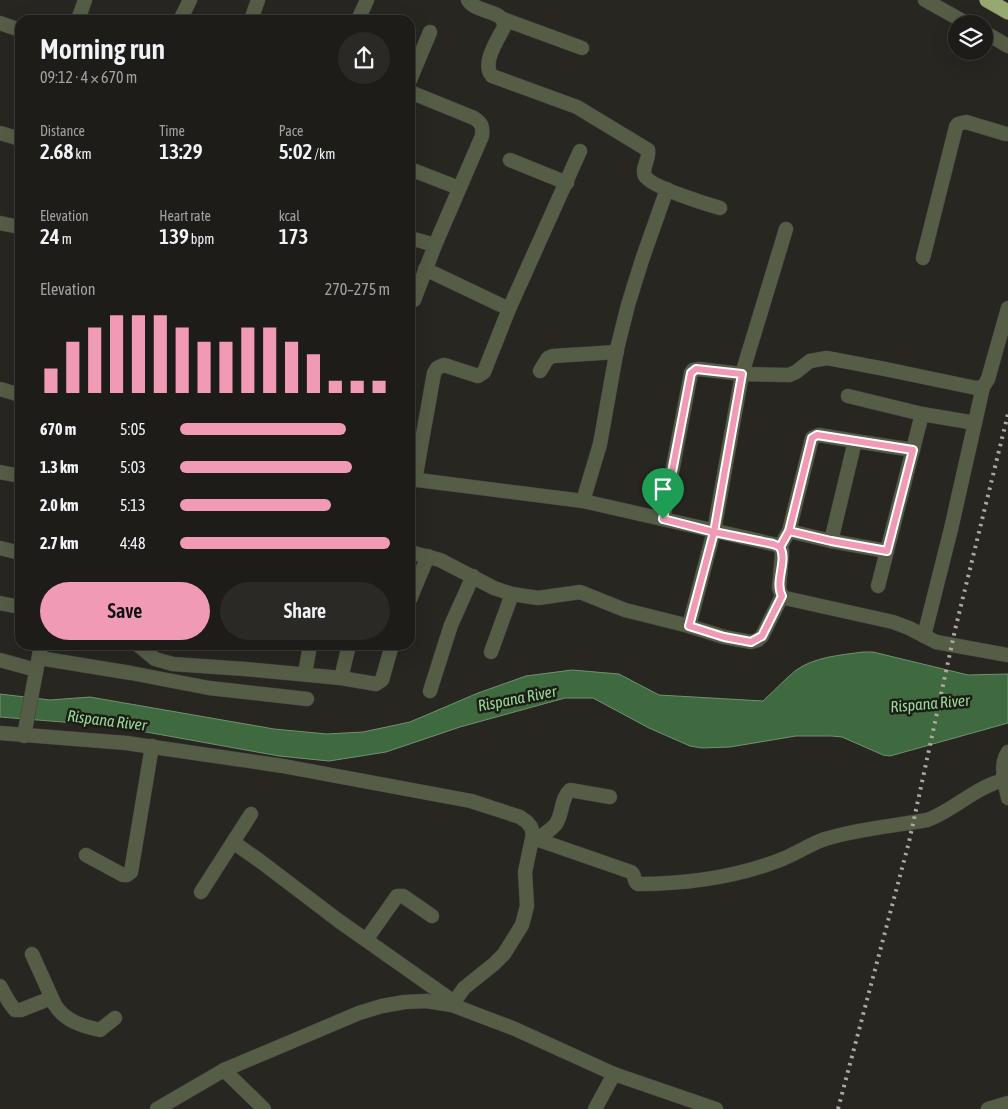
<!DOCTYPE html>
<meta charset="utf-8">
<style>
:root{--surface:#1d1c19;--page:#2a2926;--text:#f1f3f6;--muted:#a0a1a2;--line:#3b3a38;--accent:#f09ab6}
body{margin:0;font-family:"Asap Condensed",sans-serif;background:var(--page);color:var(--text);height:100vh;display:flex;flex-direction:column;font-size:19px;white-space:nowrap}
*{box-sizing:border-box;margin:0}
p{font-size:16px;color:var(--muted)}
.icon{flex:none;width:28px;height:28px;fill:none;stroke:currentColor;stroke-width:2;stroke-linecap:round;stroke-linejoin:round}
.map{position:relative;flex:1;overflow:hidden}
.drawer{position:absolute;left:15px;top:15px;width:400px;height:635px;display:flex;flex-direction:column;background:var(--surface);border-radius:15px;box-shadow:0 5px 20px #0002,0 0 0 1px var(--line)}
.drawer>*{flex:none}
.tools{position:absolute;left:948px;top:15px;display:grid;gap:10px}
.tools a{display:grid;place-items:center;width:45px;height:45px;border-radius:50%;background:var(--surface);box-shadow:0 5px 20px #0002,0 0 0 1px var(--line);font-size:25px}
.pin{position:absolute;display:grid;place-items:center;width:42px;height:42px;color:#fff;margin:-51px -21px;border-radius:50% 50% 50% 0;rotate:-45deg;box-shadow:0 0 5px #0007}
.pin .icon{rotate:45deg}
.round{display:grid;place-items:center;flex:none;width:52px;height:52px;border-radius:26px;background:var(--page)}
.summary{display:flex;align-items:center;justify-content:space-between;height:85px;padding:0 25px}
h1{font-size:28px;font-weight:600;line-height:38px}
.figures{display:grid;grid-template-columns:repeat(3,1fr);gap:8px;height:85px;padding:5px 25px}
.figures div{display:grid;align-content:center}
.figures b{font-size:21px;font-weight:600}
.figures small{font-size:14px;font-weight:400}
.figures p{font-size:14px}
.chart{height:140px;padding:10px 25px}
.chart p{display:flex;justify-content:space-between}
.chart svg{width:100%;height:90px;margin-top:5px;stroke:var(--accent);stroke-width:6}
.action{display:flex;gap:10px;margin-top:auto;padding:10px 25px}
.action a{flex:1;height:58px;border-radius:30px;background:var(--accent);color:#111;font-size:20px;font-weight:600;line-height:58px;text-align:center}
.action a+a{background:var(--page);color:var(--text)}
ul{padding:0 25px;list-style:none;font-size:16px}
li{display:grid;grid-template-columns:80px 60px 1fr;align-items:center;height:38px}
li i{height:12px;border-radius:6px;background:var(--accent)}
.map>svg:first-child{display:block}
.water{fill:#3f693e;stroke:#739071}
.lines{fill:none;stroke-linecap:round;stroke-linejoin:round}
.minor-casing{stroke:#43423d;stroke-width:15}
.highway-casing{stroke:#43423d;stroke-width:16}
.minor{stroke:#565d47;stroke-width:14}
.highway{stroke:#97a970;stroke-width:15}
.rail{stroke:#a9a8a4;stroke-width:4;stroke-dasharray:2.5 5;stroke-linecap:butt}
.route-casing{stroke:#fff;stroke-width:10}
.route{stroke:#f09ab6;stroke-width:6}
.labels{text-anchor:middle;stroke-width:5;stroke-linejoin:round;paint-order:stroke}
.water-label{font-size:16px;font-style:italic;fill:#99d997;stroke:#1d1d18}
</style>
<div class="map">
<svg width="1008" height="1109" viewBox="0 0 1008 1109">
<rect width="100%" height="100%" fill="#272621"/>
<!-- water -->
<path class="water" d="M863,652H873L968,675L1008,674V723L890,756L883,755L842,737L831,736H796L730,747L702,748L690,746L649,728L593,698H565L460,727L386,752L329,761L279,756L113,726L0,717V694L50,700L90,697L274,729L327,734L363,732L410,722L478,693L526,676L572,670L619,674L659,695L763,701C774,691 784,680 795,671C813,657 841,655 863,652Z"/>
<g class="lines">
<defs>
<g id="minor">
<path d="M468,0C476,14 506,9 504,27C498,40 481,63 492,76L577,107L648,150C650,159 641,168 645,176C651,187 706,204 720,208"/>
<polyline points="925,0 968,24"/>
<polyline points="503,19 582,48"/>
<polyline points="78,20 85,0"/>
<polyline points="180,20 190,0"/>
<polyline points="251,20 258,0"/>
<polyline points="358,20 367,0"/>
<polyline points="0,23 20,30"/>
<polyline points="984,32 1008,46"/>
<polyline points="410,80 430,32"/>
<path d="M410,92L474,118C482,123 483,127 482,136L435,245L414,300"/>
<polyline points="0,133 20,139"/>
<polyline points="510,160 567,183"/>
<polyline points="410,169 459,188"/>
<polyline points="0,223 20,227"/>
<polyline points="410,238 435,245"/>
<polyline points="923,258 956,127 958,124 966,122 1006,134"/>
<polyline points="425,269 509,309"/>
<polyline points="540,371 548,358 553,356 617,352"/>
<polyline points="0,389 20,395"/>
<polyline points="848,396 922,414 975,423"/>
<polyline points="0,472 20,476"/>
<polyline points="410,479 583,501 777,545 782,550 782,554 779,588 782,596 785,598 893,622 909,628 936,642 1008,655"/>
<polyline points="415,480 434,373 437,368 444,365 478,376 484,372 509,309 580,151"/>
<polyline points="583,501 600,444 617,349 628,305 642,260 667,189"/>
<polyline points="663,519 691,373 693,370 699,369 742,374 789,375 796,372 810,361 827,358 885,369 976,388 983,387 988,379 1008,308"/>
<polyline points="789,531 831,541 887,551"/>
<polyline points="831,541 855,441 913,450"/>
<polyline points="780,547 789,531 812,438 819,435 855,441"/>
<polyline points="0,548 20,553"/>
<polyline points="410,552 440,560 494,588 512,594 538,598 580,592 625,610 689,626 724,637 751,642 758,640 762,636 782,596"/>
<polyline points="878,586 922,414"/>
<polyline points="410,599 428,556"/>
<polyline points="0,603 20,607"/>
<polyline points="689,626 714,531 742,374 786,229"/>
<polyline points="924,636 951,529 983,387"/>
<polyline points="138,645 155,659 173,664 245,669 341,678 376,684 382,680 392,645"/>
<polyline points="491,652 512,594"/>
<polyline points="39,658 131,673 209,688 307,699"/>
<polyline points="0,660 36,670"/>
<polyline points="305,674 310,645"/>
<polyline points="341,678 349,645"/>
<polyline points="430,691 451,625 473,576"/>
<polyline points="0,733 126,743 283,766 471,801 520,817 527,822 531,827 533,834 525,872 527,906 522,925 504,954 494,964 464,988 452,1005"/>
<polyline points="24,736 41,645"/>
<path d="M1008,752C999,765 1005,783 1008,798"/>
<path d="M533,838L631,872C636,875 633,882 638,884C686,884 736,877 780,860C796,854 810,844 825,839C857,829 894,826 927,820C952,812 981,782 1008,780"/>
<path d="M536,839C543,835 551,830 556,824C563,813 561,798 570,790L610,797"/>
<polyline points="233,842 260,861 339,921 454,1002"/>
<polyline points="86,855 123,875 127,875 131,872 152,746"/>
<polyline points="201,892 251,814"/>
<polyline points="366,940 397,896 403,896 432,916"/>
<path d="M32,954L55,1005C65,1021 82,1026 100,1030L115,1018"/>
<polyline points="0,986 9,1002 15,1010 21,1010 51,998"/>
<polyline points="224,1070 264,1109"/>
<polyline points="157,1109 224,1070 359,1013 382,1006 405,1002 426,1001 452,1005 515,1029 614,1074 716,1109"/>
<polyline points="595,1109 614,1074"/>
<polyline points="988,1109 1008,1103"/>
</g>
<polyline id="highway" points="987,0 1008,12"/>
</defs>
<!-- minor casing -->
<use href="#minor" class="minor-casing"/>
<!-- highway casing -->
<use href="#highway" class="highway-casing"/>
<!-- minor -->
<use href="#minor" class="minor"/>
<!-- highway -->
<use href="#highway" class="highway"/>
<!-- rail -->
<polyline class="rail" points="838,1109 909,842 955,630 1008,414"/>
</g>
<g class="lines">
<defs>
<path id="route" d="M663,519L714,532L689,626L724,637L751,642L762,636L782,596C774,581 788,561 780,547L789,531L831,541L887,551L913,450L817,435L812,438L789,531L780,547L773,544L714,532L742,374L696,369L691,373L663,519"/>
</defs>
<!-- route casing -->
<use href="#route" class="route-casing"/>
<!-- route -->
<use href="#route" class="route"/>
</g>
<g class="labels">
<!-- water labels -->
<g class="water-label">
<text transform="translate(517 698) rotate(-11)" y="6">Rispana River</text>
<text transform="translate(930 703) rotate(-5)" y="6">Rispana River</text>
<text transform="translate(107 720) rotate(7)" y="6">Rispana River</text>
</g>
</g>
</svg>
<div class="tools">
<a><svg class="icon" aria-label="layers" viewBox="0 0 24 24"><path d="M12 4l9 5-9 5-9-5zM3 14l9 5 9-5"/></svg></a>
</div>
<div class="pin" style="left:663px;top:519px;background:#1e9e55"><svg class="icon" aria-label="arrive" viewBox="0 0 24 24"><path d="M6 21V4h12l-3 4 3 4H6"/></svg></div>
<section class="drawer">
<div class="summary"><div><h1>Morning run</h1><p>09:12 · 4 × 670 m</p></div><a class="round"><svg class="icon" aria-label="share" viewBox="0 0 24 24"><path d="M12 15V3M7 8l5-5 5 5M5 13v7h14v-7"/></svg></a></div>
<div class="figures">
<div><p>Distance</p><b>2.68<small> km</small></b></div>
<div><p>Time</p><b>13:29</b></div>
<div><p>Pace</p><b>5:02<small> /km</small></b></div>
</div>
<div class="figures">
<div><p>Elevation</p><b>24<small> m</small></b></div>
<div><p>Heart rate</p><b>139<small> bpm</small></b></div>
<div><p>kcal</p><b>173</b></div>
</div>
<div class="chart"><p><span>Elevation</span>270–275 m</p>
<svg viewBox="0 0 160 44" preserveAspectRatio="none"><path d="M5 44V32M15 44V19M25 44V12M35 44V6M45 44V6M55 44V6M65 44V12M75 44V19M85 44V19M95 44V12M105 44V12M115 44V19M125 44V25M135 44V38M145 44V38M155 44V38"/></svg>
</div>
<ul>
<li><b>670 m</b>5:05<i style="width:79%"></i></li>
<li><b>1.3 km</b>5:03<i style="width:82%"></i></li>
<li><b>2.0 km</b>5:13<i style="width:72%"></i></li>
<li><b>2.7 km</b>4:48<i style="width:100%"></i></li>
</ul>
<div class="action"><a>Save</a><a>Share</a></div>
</section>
</div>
